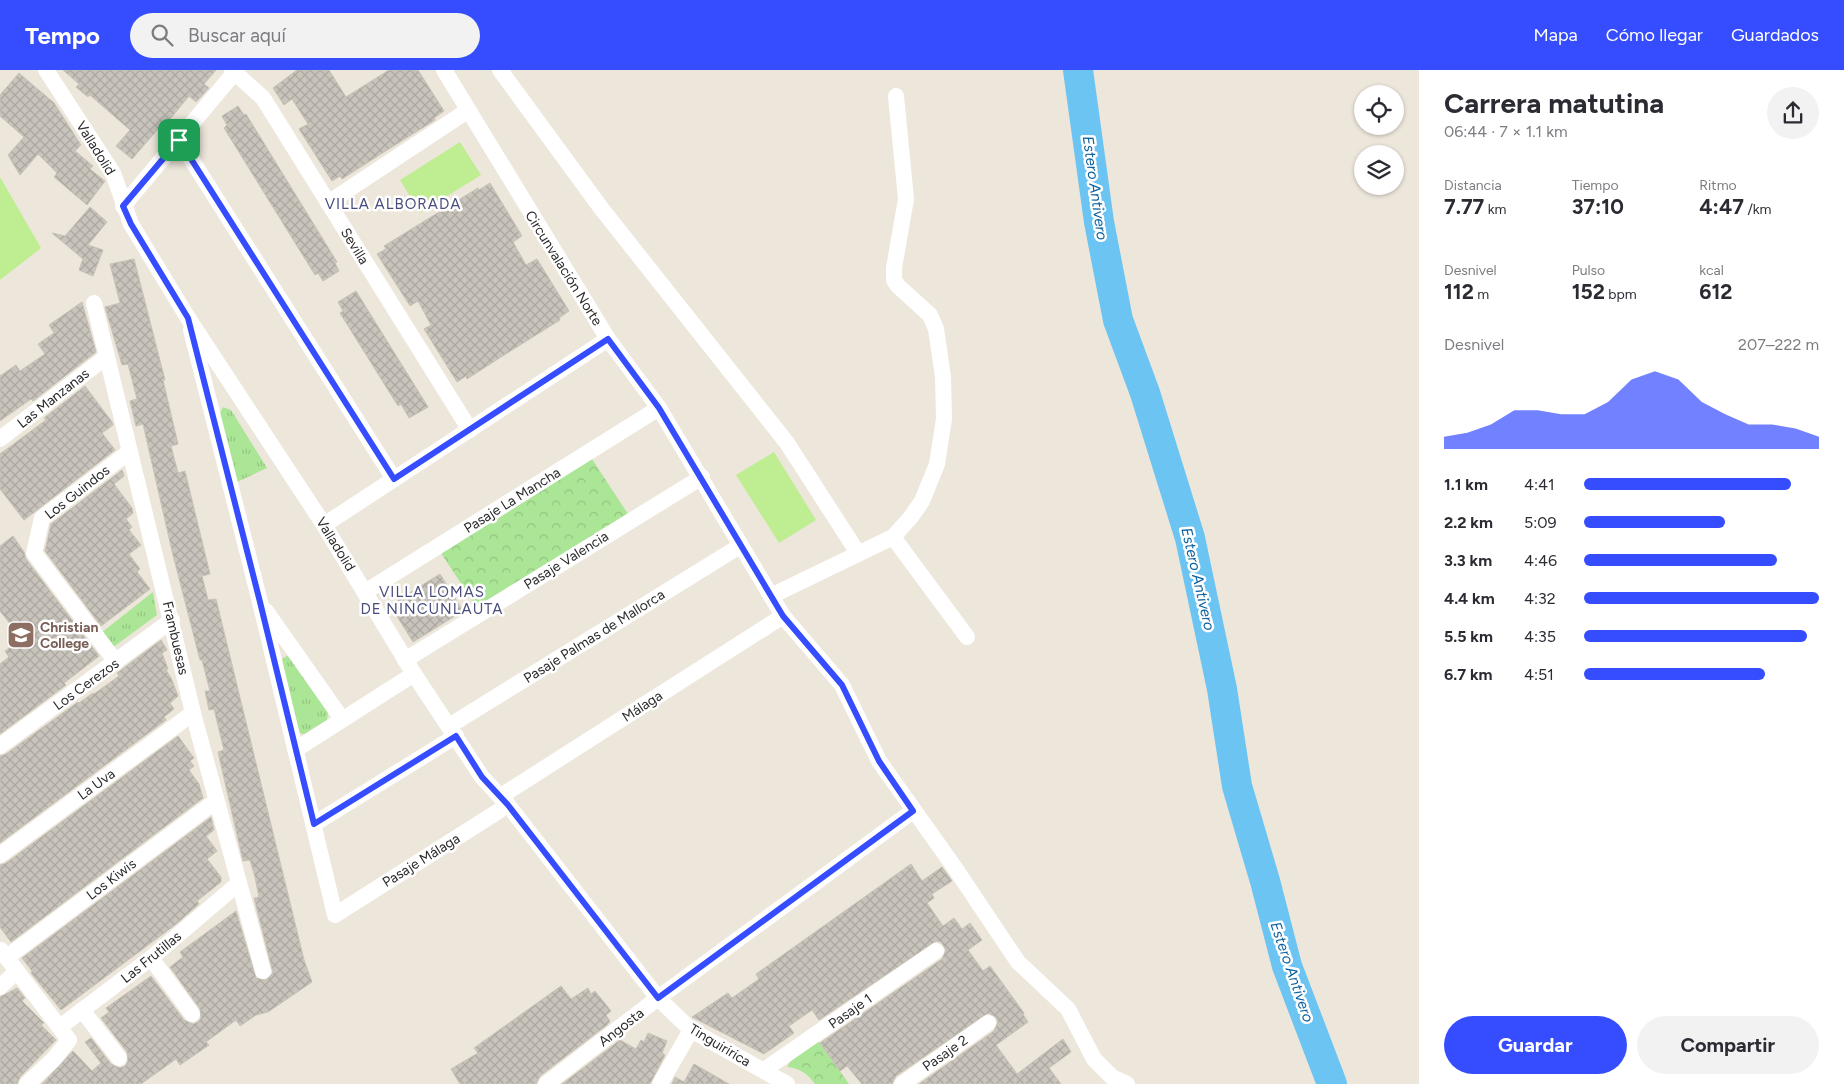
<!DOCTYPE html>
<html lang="es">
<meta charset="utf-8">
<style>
:root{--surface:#fff;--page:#f2f2f3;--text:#2b2b33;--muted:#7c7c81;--accent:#364dff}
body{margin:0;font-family:Figtree,sans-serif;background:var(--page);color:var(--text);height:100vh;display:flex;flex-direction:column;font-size:19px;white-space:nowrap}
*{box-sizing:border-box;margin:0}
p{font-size:16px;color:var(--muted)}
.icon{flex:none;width:28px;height:28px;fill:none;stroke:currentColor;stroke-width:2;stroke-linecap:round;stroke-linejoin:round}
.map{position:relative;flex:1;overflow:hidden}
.drawer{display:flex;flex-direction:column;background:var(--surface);width:425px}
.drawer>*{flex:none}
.buttons{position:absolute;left:1354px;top:15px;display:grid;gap:10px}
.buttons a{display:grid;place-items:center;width:50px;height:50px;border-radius:50%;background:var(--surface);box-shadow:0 1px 4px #0004;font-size:25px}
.pin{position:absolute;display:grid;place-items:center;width:42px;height:42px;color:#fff;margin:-21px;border-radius:10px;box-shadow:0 2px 8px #0006}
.round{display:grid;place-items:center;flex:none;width:52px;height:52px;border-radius:26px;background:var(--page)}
.overview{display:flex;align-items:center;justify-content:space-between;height:85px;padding:0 25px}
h1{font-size:28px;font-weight:700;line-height:38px}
.figures{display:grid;grid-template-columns:repeat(3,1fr);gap:8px;height:85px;padding:5px 25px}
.figures div{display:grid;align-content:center}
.figures b{font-size:21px;font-weight:700}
.figures small{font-size:14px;font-weight:400}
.figures p{font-size:14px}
.chart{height:140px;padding:10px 25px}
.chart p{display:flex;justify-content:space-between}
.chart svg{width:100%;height:90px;margin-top:5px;fill:var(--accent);opacity:.7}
.cta{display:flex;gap:10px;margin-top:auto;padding:10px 25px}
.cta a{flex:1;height:58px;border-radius:30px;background:var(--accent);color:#fff;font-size:20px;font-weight:700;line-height:58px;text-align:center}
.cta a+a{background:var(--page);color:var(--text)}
ul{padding:0 25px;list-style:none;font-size:16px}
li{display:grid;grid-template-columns:80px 60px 1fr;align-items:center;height:38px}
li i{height:12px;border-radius:6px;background:var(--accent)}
header{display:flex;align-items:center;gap:30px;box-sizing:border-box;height:70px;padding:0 25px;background:var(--accent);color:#fff}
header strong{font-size:24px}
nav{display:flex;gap:28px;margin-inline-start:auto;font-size:18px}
.search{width:350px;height:45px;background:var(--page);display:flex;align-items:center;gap:12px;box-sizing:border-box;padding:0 18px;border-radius:28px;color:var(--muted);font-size:19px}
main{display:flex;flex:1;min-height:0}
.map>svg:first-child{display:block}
.grass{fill:url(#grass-tufts)}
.park{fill:url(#park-crowns)}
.pitch{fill:#bfed91}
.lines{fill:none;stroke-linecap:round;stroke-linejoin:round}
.river{stroke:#6bc4f2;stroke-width:30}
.building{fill:url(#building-cross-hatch);stroke:#c8c3b5}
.street{stroke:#fff;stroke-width:16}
.route-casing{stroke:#fff;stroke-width:10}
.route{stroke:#364dff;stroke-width:6}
.labels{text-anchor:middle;stroke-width:5;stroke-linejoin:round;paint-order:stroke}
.street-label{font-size:14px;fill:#2a2a2a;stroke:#fff}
.education-label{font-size:14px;font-weight:bold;fill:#785e54;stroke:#fff;text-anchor:start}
.water-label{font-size:15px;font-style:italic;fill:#09609f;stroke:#fff}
.neighbourhood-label{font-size:15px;letter-spacing:1px;fill:#494e7c;stroke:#fff}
</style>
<header>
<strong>Tempo</strong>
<div class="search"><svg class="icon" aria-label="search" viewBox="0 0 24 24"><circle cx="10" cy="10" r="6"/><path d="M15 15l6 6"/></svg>Buscar aquí</div>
<nav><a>Mapa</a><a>Cómo llegar</a><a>Guardados</a></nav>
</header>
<main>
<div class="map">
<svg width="1419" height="1014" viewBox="0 0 1419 1014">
<defs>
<pattern id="grass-tufts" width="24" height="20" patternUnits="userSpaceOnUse" patternTransform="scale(1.25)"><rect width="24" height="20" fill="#abe596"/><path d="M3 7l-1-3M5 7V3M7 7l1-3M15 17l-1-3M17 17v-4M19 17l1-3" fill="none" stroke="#93c581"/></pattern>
<pattern id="park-crowns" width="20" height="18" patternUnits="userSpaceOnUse" patternTransform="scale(1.25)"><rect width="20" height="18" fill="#abe596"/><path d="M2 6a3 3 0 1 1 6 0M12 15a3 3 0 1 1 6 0" fill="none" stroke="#93c581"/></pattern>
<pattern id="building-cross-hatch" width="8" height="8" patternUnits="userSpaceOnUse" patternTransform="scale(1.25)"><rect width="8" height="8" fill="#c8c3bb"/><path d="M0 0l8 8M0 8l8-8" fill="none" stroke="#aca8a1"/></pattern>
</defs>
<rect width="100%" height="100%" fill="#ede6db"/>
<!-- grass -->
<g class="grass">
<polygon points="223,337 231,340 267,398 237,412 219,345"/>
<polygon points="153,522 157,545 112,578 101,563"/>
<polygon points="289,585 328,643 327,650 304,664 299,663 281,592 283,588"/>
</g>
<!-- park -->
<g class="park">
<polygon points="590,386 630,447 479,541 441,483"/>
<path d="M817,969L849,1014H815C808,1004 800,998 787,997L792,989Z"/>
</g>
<!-- pitch -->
<g class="pitch">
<polygon points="460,72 481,105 420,143 400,110"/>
<polygon points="0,107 41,178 0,210"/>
<polygon points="774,382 816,450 779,473 736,405"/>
</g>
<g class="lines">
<!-- river -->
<polyline class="river" points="1078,0 1099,152 1118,250 1145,323 1190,468 1222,619 1237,716 1265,811 1287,896 1332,1014"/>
</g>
<!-- building -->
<g class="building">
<polygon points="63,0 216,0 204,14 209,18 196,32 189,26 161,60 158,59 132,89 116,76 130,60 90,25 88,27 76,17 79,14"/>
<polygon points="297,0 329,0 346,27 389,0 418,0 444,41 434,48 435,50 384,82 342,109 340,106 332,111 299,59 308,54 292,29 284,35 273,18"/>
<polygon points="19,3 54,33 81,75 75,81 93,96 90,99 105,111 87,135 54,107 57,103 38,84 20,105 8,85 24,67 0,46 0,25"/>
<polygon points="238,36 244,45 246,44 337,192 335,193 339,201 323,211 318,203 315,205 224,58 227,55 222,46"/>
<polygon points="490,113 522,166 513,172 526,195 537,189 569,241 559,248 560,250 501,287 467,309 466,306 457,312 424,259 431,255 418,231 410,236 377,184 386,179 384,176 478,118 479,120"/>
<polygon points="90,137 107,152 88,175 103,180 93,206 79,200 83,189 52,163 65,166"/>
<polygon points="134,189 165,310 163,310 178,374 171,376 178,403 185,401 210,504 202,506 208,530 216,529 304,890 312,912 268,942 256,945 240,956 236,950 206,972 209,975 196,984 180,995 176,989 141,1014 42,1014 73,981 92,1001 101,993 85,972 91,968 111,994 120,998 125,996 128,991 127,982 101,948 109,942 106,938 151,906 184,950 193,954 198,952 201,948 200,939 170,897 183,887 180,882 236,841 256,908 266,910 273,903 254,828 259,827 255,807 250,790 243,791 218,682 224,680 214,639 209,640 205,621 210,621 202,590 200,590 172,481 143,354 136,356 130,331 137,329 128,294 122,295 105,237 120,233 110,194"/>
<polygon points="356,221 428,337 409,348 401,334 398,336 340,243 343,241 338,232"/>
<polygon points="82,232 96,282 33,331 31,329 0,351 0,306 16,295 20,301 45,284 38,274 54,263 49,255"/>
<polygon points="85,316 112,352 113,355 102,363 115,380 24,450 0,419 0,384 46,350 44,348"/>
<polygon points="122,400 124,406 114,414 132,438 133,443 126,449 132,457 129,460 141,475 129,484 140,499 137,502 150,519 101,556 45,481 51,454"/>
<polygon points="13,466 24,482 26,489 99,586 64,613 66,615 0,664 0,594 9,587 5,581 22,569 0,541 0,476"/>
<polygon points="440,504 463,541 413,572 390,535"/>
<polygon points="161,570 167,580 162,583 168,599 166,600 171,608 178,626 170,633 174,639 164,647 166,650 0,773 0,686 6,684 78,632 79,633 93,623 94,624 119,606 117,603"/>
<polygon points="178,666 194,688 190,691 194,696 189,700 199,714 203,728 11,872 0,857 0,795 6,793"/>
<polygon points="211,747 214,760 206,766 217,781 207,789 221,807 221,812 197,831 199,834 175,855 61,940 31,903 32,901 22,888"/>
<polygon points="911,794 922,811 942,797 952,811 932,824 934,828 927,833 943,856 954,848 962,859 970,853 982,870 968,880 983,901 990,896 1024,943 1023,944 1028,952 996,975 1017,1004 1063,969 1071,982 1049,998 1061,1014 919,1014 994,961 998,952 996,947 988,943 896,1006 892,1014 862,1014 847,996 840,1001 820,973 942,889 946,880 941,872 936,871 819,950 812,940 789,956 794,963 764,984 692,947 728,923 732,928 759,909 756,904"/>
<polygon points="561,916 571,929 588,918 591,924 595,921 611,941 606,945 610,951 607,955 540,1006 536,1014 460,1014 451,999 478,983 474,978"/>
<polygon points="17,918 25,928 22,931 44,953 41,955 56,970 20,1007 17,1014 0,1014 0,927"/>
<polygon points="648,963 667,971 662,983 665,985 650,1014 562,1014 620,970 636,979 641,970 644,972"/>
<polygon points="694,994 729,1014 672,1014 675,1007 684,1012"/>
</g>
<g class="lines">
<!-- street -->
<g class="street">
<polyline points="46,0 113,103 131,154 188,248 324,455 414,604 482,707 508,735 658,928 691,960 787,1014"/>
<polyline points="232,0 263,28 470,360"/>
<polyline points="444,0 608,269 659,338 783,546 842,615 879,691 955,798 1018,892 1068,939 1094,989 1112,1007 1127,1014"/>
<polyline points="500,0 601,138 787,373 858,483"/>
<polyline points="179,70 394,409"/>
<polyline points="328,133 467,41"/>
<polyline points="123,136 234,3"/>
<polyline points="94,233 193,643 263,901"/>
<polyline points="191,260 260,532 335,845 508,735"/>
<polyline points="0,369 106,287"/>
<polyline points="324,455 608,269"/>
<polyline points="893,467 967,567"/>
<polyline points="365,522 659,338"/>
<polyline points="771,526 893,467 911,447 922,431 937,394 944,349 943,307 936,259 930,245 898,216 894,210 894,198 906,129 896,26"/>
<polyline points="266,541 342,649"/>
<polyline points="405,590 702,407"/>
<polyline points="116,592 34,483 42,448 129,382"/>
<polyline points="449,656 740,476"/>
<polyline points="0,676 172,550"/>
<polyline points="295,680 414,604"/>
<polyline points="501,726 783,546"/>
<polyline points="314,754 456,666"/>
<polyline points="0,785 193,643"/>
<polyline points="1,880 69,970 53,990 27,1014"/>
<polyline points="7,887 216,731"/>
<polyline points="151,888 192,944"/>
<polyline points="0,917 17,901"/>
<polyline points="82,940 119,988"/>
<polyline points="60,957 151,888 239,813"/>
<polyline points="764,1000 936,881"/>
<polyline points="546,1014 658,928 913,741"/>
<polyline points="660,1014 691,960"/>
<polyline points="902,1014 988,953"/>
</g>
</g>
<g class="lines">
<defs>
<polygon id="route" points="179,70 394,409 608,269 659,338 783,546 842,615 879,691 913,741 658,928 508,735 482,707 456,666 314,754 260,532 188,248 131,154 123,136"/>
</defs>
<!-- route casing -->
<use href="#route" class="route-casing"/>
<!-- route -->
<use href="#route" class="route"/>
</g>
<!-- icons -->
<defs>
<symbol id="school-square" viewBox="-11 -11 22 22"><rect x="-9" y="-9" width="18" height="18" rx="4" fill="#8d6e63" stroke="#fff"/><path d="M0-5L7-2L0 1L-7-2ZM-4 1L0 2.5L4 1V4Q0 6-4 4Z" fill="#fff"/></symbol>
</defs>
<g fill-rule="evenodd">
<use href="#school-square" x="5" y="549" width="32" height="32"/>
</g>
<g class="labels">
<!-- street labels -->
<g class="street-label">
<text transform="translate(96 78) rotate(58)" y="5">Valladolid</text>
<text transform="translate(355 176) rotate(58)" y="5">Sevilla</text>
<text transform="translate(564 198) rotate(58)" y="5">Circunvalación Norte</text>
<text transform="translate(53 328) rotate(-38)" y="5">Las Manzanas</text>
<text transform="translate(77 422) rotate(-38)" y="5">Los Guindos</text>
<text transform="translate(512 430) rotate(-32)" y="5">Pasaje La Mancha</text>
<text transform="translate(336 474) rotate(58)" y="5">Valladolid</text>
<text transform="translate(566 490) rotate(-32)" y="5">Pasaje Valencia</text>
<text transform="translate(594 566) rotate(-32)" y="5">Pasaje Palmas de Mallorca</text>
<text transform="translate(176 568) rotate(77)" y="5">Frambuesas</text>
<text transform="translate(86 614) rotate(-36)" y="5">Los Cerezos</text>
<text transform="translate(642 636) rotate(-33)" y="5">Málaga</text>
<text transform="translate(96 714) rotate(-36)" y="5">La Uva</text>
<text transform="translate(421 790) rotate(-32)" y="5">Pasaje Málaga</text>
<text transform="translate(111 809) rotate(-37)" y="5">Los Kiwis</text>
<text transform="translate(151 887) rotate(-39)" y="5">Las Frutillas</text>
<text transform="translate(850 941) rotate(-35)" y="5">Pasaje 1</text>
<text transform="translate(621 957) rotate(-38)" y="5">Angosta</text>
<text transform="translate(720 975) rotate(31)" y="5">Tinguiririca</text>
<text transform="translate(945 983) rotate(-35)" y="5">Pasaje 2</text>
</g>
<!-- education labels -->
<g class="education-label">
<text x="40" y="562">Christian<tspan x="40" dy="16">College</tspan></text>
</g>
<!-- water labels -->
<g class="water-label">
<text transform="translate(1095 118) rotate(82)" y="5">Estero Antivero</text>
<text transform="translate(1198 509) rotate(77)" y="5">Estero Antivero</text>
<text transform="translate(1292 902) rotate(71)" y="5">Estero Antivero</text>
</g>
<!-- neighbourhood labels -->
<g class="neighbourhood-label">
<text x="393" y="139">VILLA ALBORADA</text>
<text x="432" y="527">VILLA LOMAS<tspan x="432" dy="17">DE NINCUNLAUTA</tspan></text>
</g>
</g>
</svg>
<div class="buttons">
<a><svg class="icon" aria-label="locate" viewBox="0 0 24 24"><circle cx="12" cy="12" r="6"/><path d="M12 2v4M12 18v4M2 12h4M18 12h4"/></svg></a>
<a><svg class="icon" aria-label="layers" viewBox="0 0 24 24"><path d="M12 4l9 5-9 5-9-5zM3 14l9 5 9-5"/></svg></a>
</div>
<div class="pin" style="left:179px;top:70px;background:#1e9e55"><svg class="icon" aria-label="arrive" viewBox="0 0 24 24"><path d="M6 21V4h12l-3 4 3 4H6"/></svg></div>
</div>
<section class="drawer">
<div class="overview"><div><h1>Carrera matutina</h1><p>06:44 · 7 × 1.1 km</p></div><a class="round"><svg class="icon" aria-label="share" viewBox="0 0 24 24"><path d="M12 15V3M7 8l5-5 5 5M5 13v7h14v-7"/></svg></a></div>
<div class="figures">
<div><p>Distancia</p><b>7.77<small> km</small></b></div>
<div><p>Tiempo</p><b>37:10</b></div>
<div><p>Ritmo</p><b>4:47<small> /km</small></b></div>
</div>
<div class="figures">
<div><p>Desnivel</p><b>112<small> m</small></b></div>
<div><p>Pulso</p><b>152<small> bpm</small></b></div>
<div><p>kcal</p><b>612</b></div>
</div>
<div class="chart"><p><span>Desnivel</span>207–222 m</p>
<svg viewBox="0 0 160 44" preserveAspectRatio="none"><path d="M0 44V38L10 36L20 32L30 25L40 25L50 27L60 27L70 21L80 10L90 6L100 10L110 21L120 27L130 32L140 32L150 34L160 38V44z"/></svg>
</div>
<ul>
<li><b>1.1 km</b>4:41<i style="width:88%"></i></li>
<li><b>2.2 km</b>5:09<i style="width:60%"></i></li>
<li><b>3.3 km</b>4:46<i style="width:82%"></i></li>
<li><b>4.4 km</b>4:32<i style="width:100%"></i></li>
<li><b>5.5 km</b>4:35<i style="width:95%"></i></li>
<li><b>6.7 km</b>4:51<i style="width:77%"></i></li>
</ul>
<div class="cta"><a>Guardar</a><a>Compartir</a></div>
</section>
</main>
